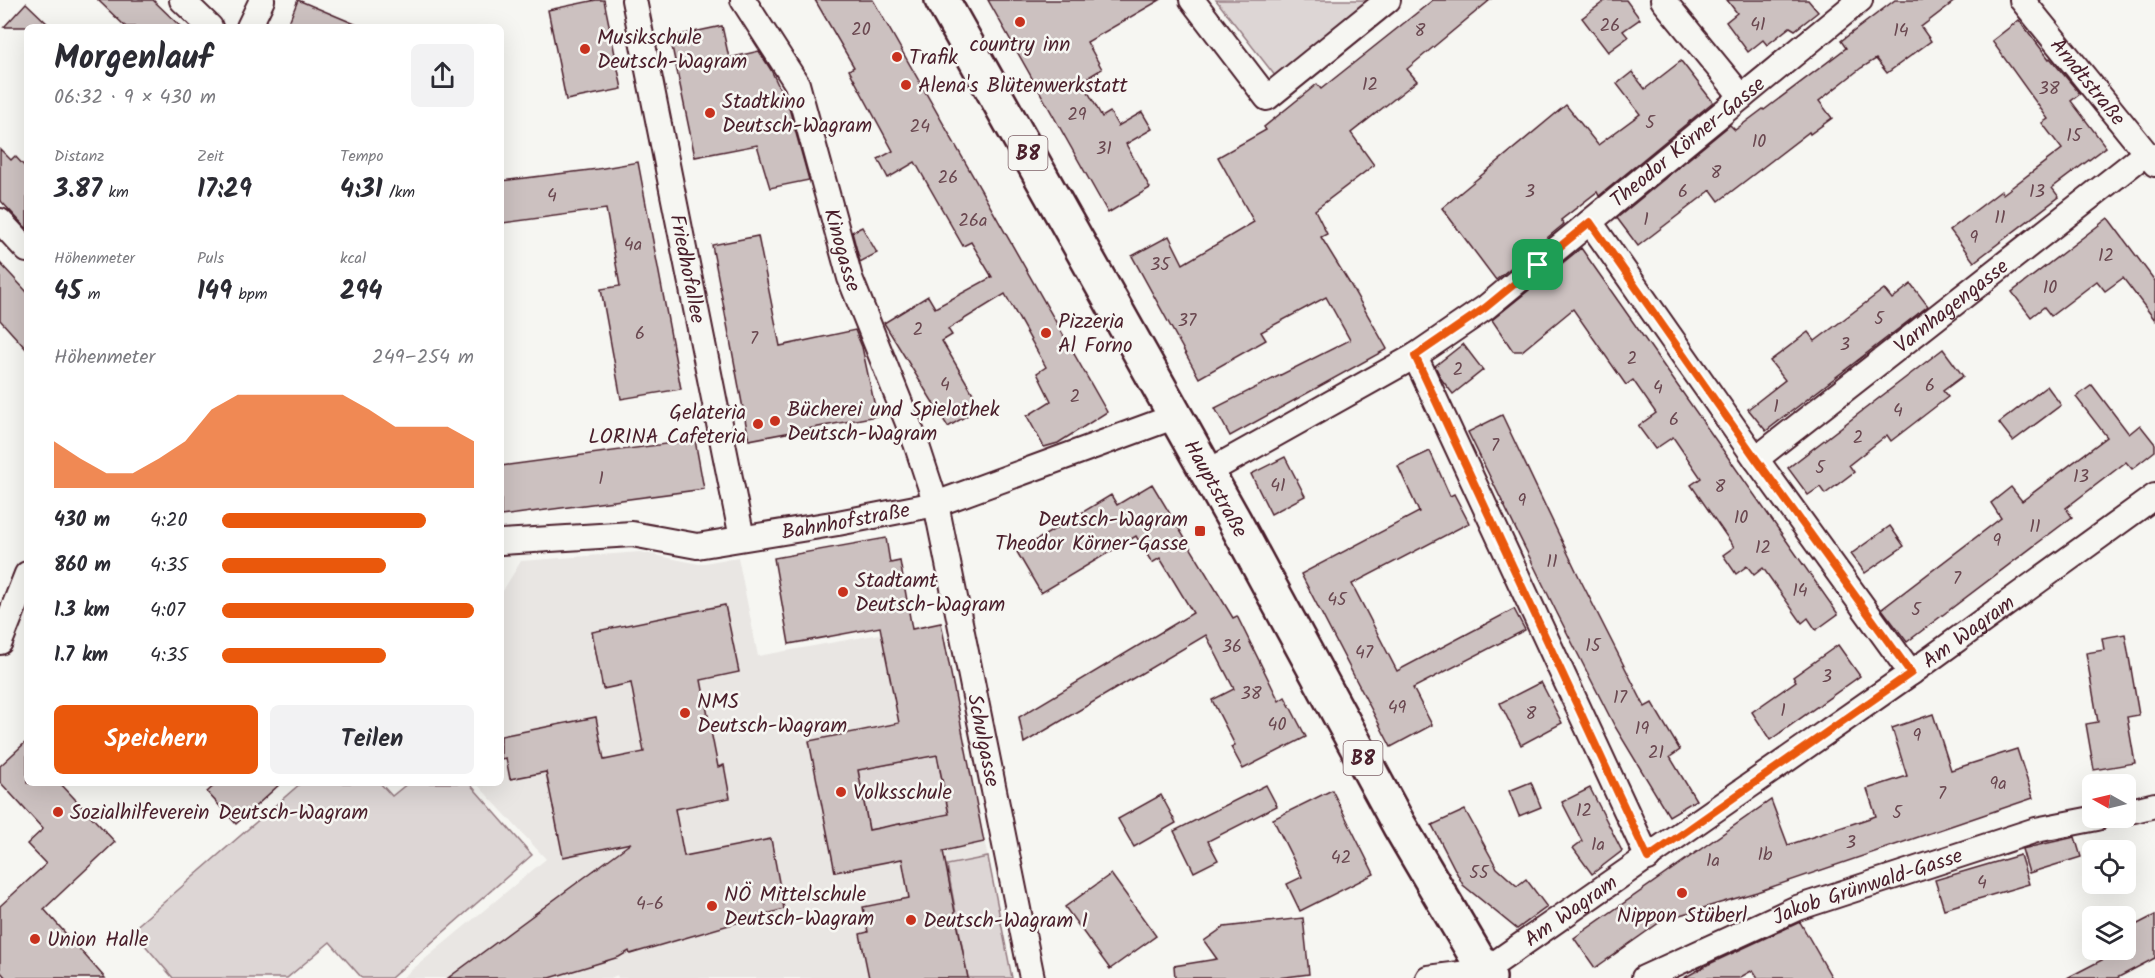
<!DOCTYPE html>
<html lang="de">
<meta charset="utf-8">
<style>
:root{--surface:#fff;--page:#f2f2f3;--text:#2b2b33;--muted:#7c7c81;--accent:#ea580c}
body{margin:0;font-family:Kalam,sans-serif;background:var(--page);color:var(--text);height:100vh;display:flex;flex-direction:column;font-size:22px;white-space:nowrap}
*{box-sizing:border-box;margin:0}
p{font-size:20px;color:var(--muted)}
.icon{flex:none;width:33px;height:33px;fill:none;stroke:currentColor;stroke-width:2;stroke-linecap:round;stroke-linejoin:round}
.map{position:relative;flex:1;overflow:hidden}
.sheet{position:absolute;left:24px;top:24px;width:480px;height:762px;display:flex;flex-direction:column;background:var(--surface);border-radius:9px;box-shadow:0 6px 24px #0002}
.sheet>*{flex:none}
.needle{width:39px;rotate:278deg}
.controls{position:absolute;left:2082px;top:774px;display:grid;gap:12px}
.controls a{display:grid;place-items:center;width:54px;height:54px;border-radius:9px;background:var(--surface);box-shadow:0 6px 24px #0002;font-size:30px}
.pin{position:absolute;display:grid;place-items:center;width:51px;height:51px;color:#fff;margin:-26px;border-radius:12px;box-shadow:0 3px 9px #0006}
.round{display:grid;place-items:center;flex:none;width:63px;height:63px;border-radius:9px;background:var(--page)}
.headline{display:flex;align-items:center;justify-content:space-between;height:102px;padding:0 30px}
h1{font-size:33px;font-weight:600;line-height:45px}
.stats{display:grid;grid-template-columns:repeat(3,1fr);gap:9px;height:102px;padding:6px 30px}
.stats div{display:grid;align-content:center}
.stats b{font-size:26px;font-weight:600}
.stats small{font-size:16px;font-weight:400}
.stats p{font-size:16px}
.chart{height:168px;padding:12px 30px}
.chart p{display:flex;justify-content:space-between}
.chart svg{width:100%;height:108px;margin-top:6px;fill:var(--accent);opacity:.7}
.primary-button{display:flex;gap:12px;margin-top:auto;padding:12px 30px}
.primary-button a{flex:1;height:69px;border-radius:9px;background:var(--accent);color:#fff;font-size:24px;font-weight:600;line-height:69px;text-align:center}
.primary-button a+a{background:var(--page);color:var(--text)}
ul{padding:0 30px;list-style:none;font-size:20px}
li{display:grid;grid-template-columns:96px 72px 1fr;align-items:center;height:45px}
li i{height:15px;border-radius:8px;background:var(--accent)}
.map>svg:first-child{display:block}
.built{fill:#e9e6e3}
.green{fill:#ddd6d5;stroke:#947a80;stroke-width:1.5}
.building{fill:#ccc1c0;stroke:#4a1f2b;stroke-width:1.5;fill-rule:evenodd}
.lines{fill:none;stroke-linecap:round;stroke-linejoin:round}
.street-casing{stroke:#4a1f2b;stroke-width:28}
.primary-casing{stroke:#4a1f2b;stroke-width:38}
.street{stroke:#f6f6f2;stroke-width:24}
.primary{stroke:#f6f6f2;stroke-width:33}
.route-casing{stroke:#fff;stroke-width:12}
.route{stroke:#ea580c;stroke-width:8}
.poi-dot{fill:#c8321e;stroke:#f6f6f2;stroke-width:2}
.labels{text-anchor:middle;stroke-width:5;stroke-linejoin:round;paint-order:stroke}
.number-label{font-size:18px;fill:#6a4850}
.shield{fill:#f6f6f2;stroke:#7e6067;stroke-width:1.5}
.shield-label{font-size:20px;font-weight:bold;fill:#4a1f2b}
.poi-label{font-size:21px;fill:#4a1f2b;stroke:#f6f6f2;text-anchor:start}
.street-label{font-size:21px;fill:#4a1f2b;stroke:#f6f6f2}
</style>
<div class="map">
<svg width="2155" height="978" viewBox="0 0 2155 978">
<rect width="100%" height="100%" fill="#f6f6f2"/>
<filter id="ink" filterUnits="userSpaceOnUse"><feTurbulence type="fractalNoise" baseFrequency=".0167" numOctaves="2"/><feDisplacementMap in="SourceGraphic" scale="12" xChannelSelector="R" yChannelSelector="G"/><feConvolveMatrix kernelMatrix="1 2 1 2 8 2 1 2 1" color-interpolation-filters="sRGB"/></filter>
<g filter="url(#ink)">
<!-- built -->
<polygon class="built" points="640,552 699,564 738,557 758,656 941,623 1012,978 618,978 617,975 611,978 402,978 546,859 476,783 501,783 501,594 521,561"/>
<!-- green -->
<g class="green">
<polygon points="1216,0 1373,0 1276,77"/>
<polygon points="937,755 949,815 869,830 858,770"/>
<polygon points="301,783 380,783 392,796 408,783 469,783 532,855 391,978 362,978 330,942 287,978 173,978 132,930"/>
<polygon points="988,857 1012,978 968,978 947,865"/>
</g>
<!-- building -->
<g class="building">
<polygon points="98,0 153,0 181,27 126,27"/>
<polygon points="298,0 362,27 287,27"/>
<polygon points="596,0 604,0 622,89 566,100 548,10"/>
<polygon points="815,0 873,0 1107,412 1058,443 1044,447 1027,416 1051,401 1037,373 1046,367 1005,294 948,329 952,335 942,341 981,407 948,427 884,323 928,296 935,308 992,277 971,242 963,246 915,162 888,178 878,159 893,151 849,70 854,67"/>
<polygon points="988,0 1160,0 1087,42 1102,69 1082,81 1102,117 1110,112 1118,126 1142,112 1152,129 1126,144 1150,188 1108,213"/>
<polygon points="1433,0 1490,0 1407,69 1417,81 1351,133 1374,165 1315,210 1327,234 1321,237 1350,284 1387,349 1230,436 1215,408 1350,340 1326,297 1261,332 1266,340 1199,378 1132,256 1169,236 1183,264 1254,222 1218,157 1266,130 1264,127 1317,84 1321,89"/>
<polygon points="1606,0 1626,0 1640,19 1623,31 1628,37 1608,52 1582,18"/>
<polygon points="1727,0 1808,0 1818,12 1795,30 1790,27 1767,45 1763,40 1748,52 1726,22 1737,13"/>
<polygon points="1895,0 1956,0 1921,27 1931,41 1887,73 1876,59 1861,68 1819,101 1832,118 1810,134 1809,132 1719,201 1711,190 1638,246 1617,218 1730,125 1735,130 1763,109 1764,110 1846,48 1841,41"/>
<polygon points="26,3 51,27 4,27"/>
<polygon points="2019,20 2049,59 2050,58 2080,94 2071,101 2106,147 2052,188 2059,197 1974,262 1950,230 2001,191 2003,194 2062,149 2042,123 2048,119 1992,41"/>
<polygon points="722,26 729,58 759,51 771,70 789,108 809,180 770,188 757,145 695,157 670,37"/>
<polygon points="1681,61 1713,102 1599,196 1597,192 1561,220 1564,224 1496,280 1442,208 1566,105 1598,145 1640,114 1617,84 1632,72 1645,89"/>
<polygon points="0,149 11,160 15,156 27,169 27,229 0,200"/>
<polygon points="638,162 681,389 621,399 601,289 620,286 606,209 503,223 501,181 598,169"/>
<polygon points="2108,218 2155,281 2155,320 2123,278 2105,291 2097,281 2051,316 2044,307 2031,317 2012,292"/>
<polygon points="862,227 877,253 860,262 852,232"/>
<polygon points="758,236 780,346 855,330 862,347 877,416 749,440 712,245"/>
<polygon points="1581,248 1838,614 1816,630 1808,618 1802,623 1763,568 1754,575 1747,566 1736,574 1723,555 1734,547 1691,485 1701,478 1673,437 1655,449 1638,426 1656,413 1633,380 1626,385 1573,309 1522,351 1513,351 1492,320"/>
<polygon points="0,263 27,292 27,350 0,320"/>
<polygon points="1911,284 1928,306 1766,431 1748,409 1785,380 1770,361 1808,332 1815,341 1884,289 1892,299"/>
<polygon points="1463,344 1483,370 1453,394 1442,380 1435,366"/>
<polygon points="1943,349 1963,376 1943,391 1948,397 1891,441 1887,435 1849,465 1854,472 1825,494 1820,487 1808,495 1788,468"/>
<polygon points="2092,385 2129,434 2140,425 2155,444 2155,451 2132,469 2126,462 2066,508 2072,517 1907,642 1882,609 2001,518 1991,503 2011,487 2022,501 2107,437 2076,397"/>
<polygon points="2047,386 2061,405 2013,441 1999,423"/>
<polygon points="1502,415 1581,581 1645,707 1652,703 1680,750 1670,757 1696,800 1669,816 1614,725 1557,613 1468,432"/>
<polygon points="695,440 704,489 501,516 501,466"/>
<polygon points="1430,451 1450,496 1454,494 1469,523 1352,584 1397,671 1514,609 1525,630 1413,688 1432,725 1391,747 1301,574 1419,512 1398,466"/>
<polygon points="1285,457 1305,496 1271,514 1251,474"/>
<polygon points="1152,484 1233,618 1237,616 1279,701 1285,697 1306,737 1243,769 1231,747 1235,745 1212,700 1234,689 1206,635 1024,743 1019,717 1193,613 1160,558 1152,563 1136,536 1041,593 1017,552 1111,495 1117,505"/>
<polygon points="1890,526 1904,546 1865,573 1851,554"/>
<path d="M886,538L890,563L900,561L912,629L941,623L984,842L943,851L968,978H869L860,934L868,932L863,907L909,898L902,859L835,872L809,741L899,723L880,627L789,644L774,558ZM937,755L949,814L869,830L858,770Z"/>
<polygon points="725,605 739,672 701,680 718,767 724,765 730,798 675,809 684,856 771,839 784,909 630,954 629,951 619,957 550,978 448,978 631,843 563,857 546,772 510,779 506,758 501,759 501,736 596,717 604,760 644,752 631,683 603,689 592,632"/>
<polygon points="2125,634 2139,715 2127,717 2135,763 2094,770 2086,724 2098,722 2086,653 2104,650 2102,638"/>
<polygon points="1838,645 1860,676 1770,740 1752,712 1796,681 1793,677"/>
<polygon points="1541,682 1562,723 1521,745 1500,703"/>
<polygon points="1933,714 1951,770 2017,749 2033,798 1757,892 1663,920 1595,968 1574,938 1771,800 1788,845 1876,816 1867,789 1907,776 1892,728"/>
<polygon points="27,741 27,783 60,783 115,842 44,909 105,978 6,978 0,971 0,906 46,864 27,844 43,829 0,782 0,766"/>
<polygon points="1531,782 1541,807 1519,816 1509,791"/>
<polygon points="217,783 281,783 236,824 207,792"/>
<polygon points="1266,785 1277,806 1208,841 1218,860 1194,872 1174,831"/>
<polygon points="1590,788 1622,851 1592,874 1573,848 1582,841 1562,802"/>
<polygon points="1332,790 1374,874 1300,911 1287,884 1302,877 1273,819"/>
<polygon points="1161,795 1176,823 1134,847 1118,819"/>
<polygon points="1465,810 1497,868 1517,886 1526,879 1547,907 1517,929 1463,885 1432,825"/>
<polygon points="2075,837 2081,857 2029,873 2022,849"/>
<polygon points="2020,855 2029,884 1944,909 1935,880"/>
<polygon points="1111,874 1156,936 1110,969 1065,907"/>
<polygon points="2155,915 2155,958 2117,978 2067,978 2121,950 2126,950 2126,930"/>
<polygon points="1303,918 1309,974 1278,978 1175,978 1174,966 1217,959 1204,941 1224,927"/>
<polygon points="1800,922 1832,978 1758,978 1753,970 1739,978 1684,978 1707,965"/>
</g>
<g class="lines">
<defs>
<g id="street">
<polyline points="182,0 210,27"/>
<path id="s1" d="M634,0L742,538"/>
<path id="s2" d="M743,0L797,84L850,278L916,443L936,504L1032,978"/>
<polyline points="1192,0 1267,98 1388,0"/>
<polyline points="1663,0 1742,97"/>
<path id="s3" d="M2022,0L2155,164"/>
<polyline points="249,27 262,0"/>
<polyline points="0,221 27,250"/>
<polyline points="1590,222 1756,459 1911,673"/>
<polyline points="1415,356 1648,858"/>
<path id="s4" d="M1756,459L2146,153"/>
<path id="s5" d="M1208,472L1415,356L1485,308L1860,0"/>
<path id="s6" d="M501,542L632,534L697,546L838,523L936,504L1176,416"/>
<polyline points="0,642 27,574"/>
<polyline points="2126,812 2155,805"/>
<path id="s7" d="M1428,978L1484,971L1911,673L2155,496"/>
<path id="s8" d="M1644,978L1797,908L2036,830L2097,818"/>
</g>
<g id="primary">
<path id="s9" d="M942,0L1235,522L1399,825L1489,978"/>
</g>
</defs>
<!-- street casing -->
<use href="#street" class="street-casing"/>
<!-- primary casing -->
<use href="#primary" class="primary-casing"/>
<!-- street -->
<use href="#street" class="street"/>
<!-- primary -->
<use href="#primary" class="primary"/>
</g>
</g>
<g class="lines" filter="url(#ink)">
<defs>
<polygon id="route" points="1590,222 1756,459 1911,673 1648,858 1415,356 1485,308"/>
</defs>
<!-- route casing -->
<use href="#route" class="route-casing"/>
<!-- route -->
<use href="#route" class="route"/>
</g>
<!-- markers -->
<g class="poi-dot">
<circle cx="1020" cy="22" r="6"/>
<circle cx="585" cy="49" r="6"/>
<circle cx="897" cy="57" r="6"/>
<circle cx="906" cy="85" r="6"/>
<circle cx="710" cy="113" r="6"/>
<circle cx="1046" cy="333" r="6"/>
<circle cx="775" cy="421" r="6"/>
<circle cx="758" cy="424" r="6"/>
<rect x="1194" y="525" width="12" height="12" rx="3"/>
<circle cx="843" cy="592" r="6"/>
<circle cx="685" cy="713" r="6"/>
<circle cx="841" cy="792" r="6"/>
<circle cx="58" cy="812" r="6"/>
<circle cx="1682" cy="893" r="6"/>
<circle cx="712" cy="906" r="6"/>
<circle cx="911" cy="920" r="6"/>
<circle cx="35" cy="939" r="6"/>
</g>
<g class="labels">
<!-- number labels -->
<g class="number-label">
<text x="1758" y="30">41</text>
<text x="1610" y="31">26</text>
<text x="861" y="35">20</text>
<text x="1420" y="36">8</text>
<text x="1901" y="36">14</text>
<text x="1370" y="90">12</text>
<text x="2049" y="94">38</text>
<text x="1077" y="120">29</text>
<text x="1650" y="128">5</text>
<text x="920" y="132">24</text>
<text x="2074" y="141">15</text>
<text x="1759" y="147">10</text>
<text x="1104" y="154">31</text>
<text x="1716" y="178">8</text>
<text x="948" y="183">26</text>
<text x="1530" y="197">3</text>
<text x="1683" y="197">6</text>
<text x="2037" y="197">13</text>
<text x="552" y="201">4</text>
<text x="2000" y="223">11</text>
<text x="1646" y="225">1</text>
<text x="973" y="226">26a</text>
<text x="1974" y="243">9</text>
<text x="633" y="250">4a</text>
<text x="2106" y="261">12</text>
<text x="1160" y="270">35</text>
<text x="2050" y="293">10</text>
<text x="1879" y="324">5</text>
<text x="1187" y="326">37</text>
<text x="918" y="335">2</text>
<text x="640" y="339">6</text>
<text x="754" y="344">7</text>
<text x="1845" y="350">3</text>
<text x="1632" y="364">2</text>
<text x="1458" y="375">2</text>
<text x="945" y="390">4</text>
<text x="1930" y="391">6</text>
<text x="1658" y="393">4</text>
<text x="1075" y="402">2</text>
<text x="1776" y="412">1</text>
<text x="1898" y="416">4</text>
<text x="1674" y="425">6</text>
<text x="1858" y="443">2</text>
<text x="1495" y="451">7</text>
<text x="1820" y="473">5</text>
<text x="2081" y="482">13</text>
<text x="601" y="484">1</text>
<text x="1278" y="491">41</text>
<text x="1720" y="492">8</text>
<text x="1522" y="506">9</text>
<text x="1741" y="523">10</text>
<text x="2035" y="532">11</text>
<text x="1997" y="546">9</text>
<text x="1763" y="553">12</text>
<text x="1552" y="567">11</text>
<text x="1957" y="584">7</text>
<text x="1800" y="596">14</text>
<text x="1337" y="605">45</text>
<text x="1916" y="615">5</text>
<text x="1593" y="651">15</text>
<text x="1232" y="652">36</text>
<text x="1364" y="658">47</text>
<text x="1827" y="682">3</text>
<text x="1251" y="699">38</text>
<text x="1620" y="703">17</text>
<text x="1397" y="713">49</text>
<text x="1783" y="716">1</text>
<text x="1531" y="719">8</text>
<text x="1277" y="730">40</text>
<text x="1642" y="734">19</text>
<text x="1917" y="741">9</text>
<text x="1656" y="758">21</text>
<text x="1998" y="789">9a</text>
<text x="1942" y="799">7</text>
<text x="1584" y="816">12</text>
<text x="1897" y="818">5</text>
<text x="1851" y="848">3</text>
<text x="1598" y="850">1a</text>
<text x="1765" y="860">1b</text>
<text x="1341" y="863">42</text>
<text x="1713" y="866">1a</text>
<text x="1479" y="878">55</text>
<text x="1982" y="888">4</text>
<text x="650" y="909">4-6</text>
</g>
<!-- shield labels -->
<g class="shield">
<rect x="1008.5" y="136" width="39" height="34" rx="4.5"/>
<rect x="1343.5" y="741" width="39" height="34" rx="4.5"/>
</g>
<g class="shield-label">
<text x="1028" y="160">B8</text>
<text x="1363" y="765">B8</text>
</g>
<!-- poi labels -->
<g class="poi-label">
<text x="597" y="44">Musikschule<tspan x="597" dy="24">Deutsch-Wagram</tspan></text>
<text x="1020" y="51" text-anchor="middle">country inn</text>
<text x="909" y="64">Trafik</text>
<text x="918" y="92">Alena's Blütenwerkstatt</text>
<text x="722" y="108">Stadtkino<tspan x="722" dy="24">Deutsch-Wagram</tspan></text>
<text x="1058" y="328">Pizzeria<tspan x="1058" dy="24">Al Forno</tspan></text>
<text x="787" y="416">Bücherei und Spielothek<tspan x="787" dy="24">Deutsch-Wagram</tspan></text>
<text x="746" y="419" text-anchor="end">Gelateria<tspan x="746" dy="24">LORINA Cafeteria</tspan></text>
<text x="1188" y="526" text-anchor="end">Deutsch-Wagram<tspan x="1188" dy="24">Theodor Körner-Gasse</tspan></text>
<text x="855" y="587">Stadtamt<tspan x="855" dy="24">Deutsch-Wagram</tspan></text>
<text x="697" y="708">NMS<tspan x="697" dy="24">Deutsch-Wagram</tspan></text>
<text x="853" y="799">Volksschule</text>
<text x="70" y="819">Sozialhilfeverein Deutsch-Wagram</text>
<text x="724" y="901">NÖ Mittelschule<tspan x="724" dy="24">Deutsch-Wagram</tspan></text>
<text x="1682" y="922" text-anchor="middle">Nippon Stüberl</text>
<text x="923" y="927">Deutsch-Wagram I</text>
<text x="47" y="946">Union Halle</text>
</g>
<!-- street labels -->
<g class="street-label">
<text dy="7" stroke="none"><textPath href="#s3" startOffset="105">Arndtstraße</textPath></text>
<text dy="7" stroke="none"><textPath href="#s5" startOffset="584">Theodor Körner-Gasse</textPath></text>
<text dy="7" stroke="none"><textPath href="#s2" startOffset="272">Kinogasse</textPath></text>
<text dy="7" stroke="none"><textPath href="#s1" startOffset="274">Friedhofallee</textPath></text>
<text dy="7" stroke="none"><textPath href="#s4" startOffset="248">Varnhagengasse</textPath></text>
<text dy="7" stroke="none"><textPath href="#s9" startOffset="560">Hauptstraße</textPath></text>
<text dy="7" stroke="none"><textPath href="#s6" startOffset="348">Bahnhofstraße</textPath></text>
<text dy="7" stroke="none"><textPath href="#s7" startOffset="648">Am Wagram</textPath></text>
<text dy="7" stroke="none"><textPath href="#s2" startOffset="784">Schulgasse</textPath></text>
<text dy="7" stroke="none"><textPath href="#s8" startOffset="242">Jakob Grünwald-Gasse</textPath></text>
<text dy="7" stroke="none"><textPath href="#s7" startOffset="162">Am Wagram</textPath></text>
</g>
</g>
</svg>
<div class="controls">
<a><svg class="needle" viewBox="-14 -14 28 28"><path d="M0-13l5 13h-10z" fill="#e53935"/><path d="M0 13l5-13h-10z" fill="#7c7c81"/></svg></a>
<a><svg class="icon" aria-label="locate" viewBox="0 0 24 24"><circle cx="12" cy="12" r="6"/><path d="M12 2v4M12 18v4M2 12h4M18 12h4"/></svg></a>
<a><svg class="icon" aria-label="layers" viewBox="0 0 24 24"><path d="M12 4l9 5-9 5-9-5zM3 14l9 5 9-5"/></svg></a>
</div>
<div class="pin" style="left:1538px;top:265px;background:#1e9e55"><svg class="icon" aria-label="arrive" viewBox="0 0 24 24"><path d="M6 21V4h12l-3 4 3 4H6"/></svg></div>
<section class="sheet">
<div class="headline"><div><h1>Morgenlauf</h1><p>06:32 · 9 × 430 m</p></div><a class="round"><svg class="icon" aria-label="share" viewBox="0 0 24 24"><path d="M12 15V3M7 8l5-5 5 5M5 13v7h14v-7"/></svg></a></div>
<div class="stats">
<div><p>Distanz</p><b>3.87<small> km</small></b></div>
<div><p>Zeit</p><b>17:29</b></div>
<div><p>Tempo</p><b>4:31<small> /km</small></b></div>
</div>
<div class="stats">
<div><p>Höhenmeter</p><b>45<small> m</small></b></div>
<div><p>Puls</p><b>149<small> bpm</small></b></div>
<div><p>kcal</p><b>294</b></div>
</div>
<div class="chart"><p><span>Höhenmeter</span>249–254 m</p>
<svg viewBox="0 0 160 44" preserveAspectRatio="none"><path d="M0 44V25L10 32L20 38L30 38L40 32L50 25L60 12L70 6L80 6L90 6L100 6L110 6L120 12L130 19L140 19L150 19L160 25V44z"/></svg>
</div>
<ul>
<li><b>430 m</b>4:20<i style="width:81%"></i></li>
<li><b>860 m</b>4:35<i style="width:65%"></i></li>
<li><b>1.3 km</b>4:07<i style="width:100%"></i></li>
<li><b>1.7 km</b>4:35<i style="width:65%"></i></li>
</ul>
<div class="primary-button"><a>Speichern</a><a>Teilen</a></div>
</section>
</div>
